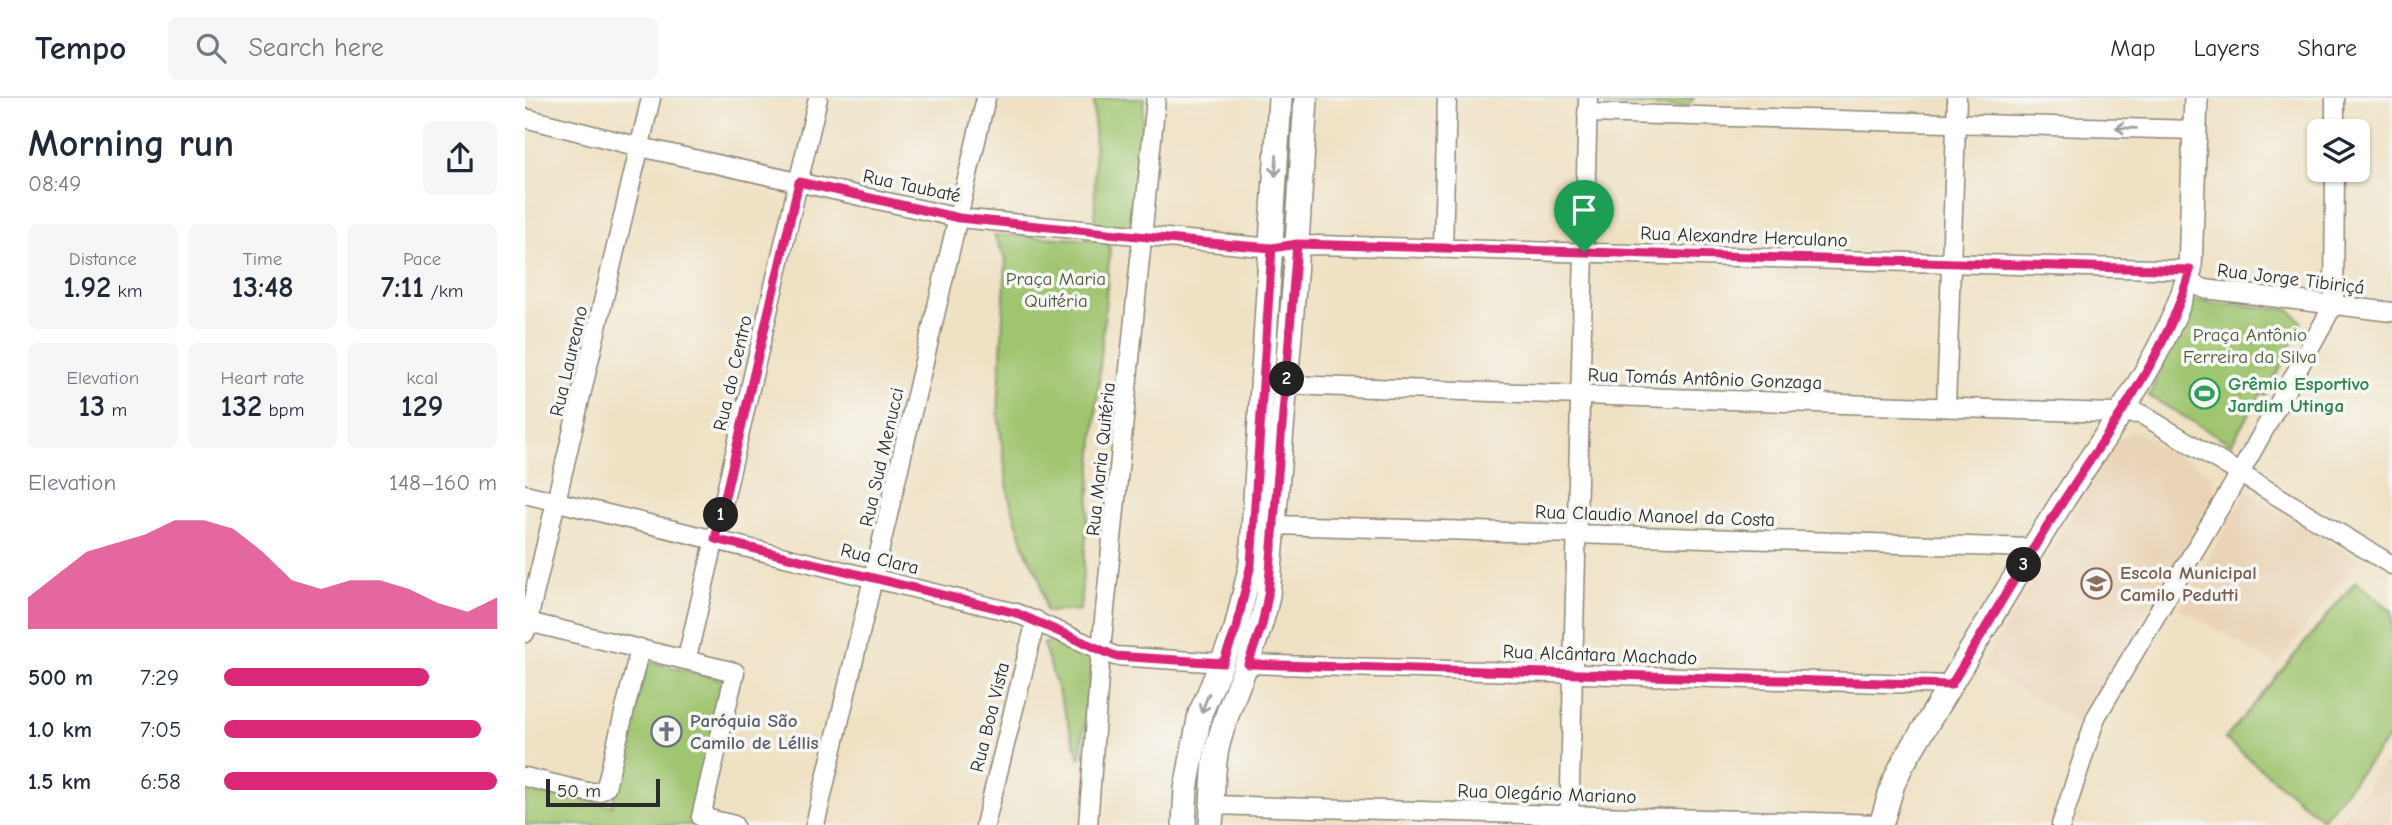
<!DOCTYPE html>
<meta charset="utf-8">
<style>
:root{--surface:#fff;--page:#f6f6f7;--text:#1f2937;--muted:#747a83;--line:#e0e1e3;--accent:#db2777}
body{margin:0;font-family:"Comic Neue",sans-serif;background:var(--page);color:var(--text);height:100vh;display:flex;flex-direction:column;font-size:26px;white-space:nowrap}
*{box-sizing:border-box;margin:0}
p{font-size:23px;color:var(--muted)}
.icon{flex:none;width:38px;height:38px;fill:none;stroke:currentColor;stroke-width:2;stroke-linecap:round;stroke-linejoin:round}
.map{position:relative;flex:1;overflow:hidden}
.panel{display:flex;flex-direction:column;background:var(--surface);width:525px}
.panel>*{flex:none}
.tools{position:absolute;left:1782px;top:21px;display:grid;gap:14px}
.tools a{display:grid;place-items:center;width:63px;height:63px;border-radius:10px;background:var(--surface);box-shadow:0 2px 5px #0004;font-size:35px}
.scale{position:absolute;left:21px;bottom:18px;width:114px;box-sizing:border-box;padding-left:7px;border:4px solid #2b2b2b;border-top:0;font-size:19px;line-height:24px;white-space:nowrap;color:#2b2b2b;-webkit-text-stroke:5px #f6f6f2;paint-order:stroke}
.pin{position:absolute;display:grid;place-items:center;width:60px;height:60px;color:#fff;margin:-72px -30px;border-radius:50% 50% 50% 0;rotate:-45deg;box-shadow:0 0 7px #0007}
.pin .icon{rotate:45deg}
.km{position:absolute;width:35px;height:35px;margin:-18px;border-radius:50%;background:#222;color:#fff;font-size:19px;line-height:35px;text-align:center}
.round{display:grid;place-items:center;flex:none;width:74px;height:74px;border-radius:10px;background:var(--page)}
.headline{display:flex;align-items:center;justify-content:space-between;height:119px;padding:0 28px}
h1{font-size:38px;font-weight:700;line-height:52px}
.stats{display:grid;grid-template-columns:repeat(3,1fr);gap:10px;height:119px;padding:7px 28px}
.stats div{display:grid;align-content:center;border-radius:10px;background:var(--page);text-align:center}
.stats b{font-size:30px;font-weight:700}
.stats small{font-size:19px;font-weight:400}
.stats p{font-size:19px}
.chart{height:196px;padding:14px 28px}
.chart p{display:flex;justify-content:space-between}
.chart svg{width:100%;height:126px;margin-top:7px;fill:var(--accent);opacity:.7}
ul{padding:0 28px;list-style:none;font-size:23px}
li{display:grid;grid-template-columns:112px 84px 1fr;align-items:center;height:52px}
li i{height:18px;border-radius:9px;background:var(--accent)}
header{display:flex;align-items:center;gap:42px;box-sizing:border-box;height:98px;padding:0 35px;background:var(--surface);border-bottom:2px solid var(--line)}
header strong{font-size:33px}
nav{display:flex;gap:38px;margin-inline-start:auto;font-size:24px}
.search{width:490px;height:63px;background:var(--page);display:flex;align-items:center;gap:18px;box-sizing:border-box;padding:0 24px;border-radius:10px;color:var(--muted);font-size:26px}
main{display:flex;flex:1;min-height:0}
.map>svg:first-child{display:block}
.built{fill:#ead4b8}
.green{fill:#a0c56f;stroke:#66784d;stroke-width:2}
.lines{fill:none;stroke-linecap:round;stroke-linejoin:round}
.minor-casing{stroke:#8d8677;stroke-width:21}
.major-casing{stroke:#8d8677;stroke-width:26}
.minor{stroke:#fff;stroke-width:18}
.major{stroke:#fff;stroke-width:23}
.oneway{stroke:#a0a0a0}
.route-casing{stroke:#fff;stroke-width:14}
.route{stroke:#db2777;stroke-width:9}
.labels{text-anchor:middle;stroke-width:7;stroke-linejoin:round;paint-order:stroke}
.street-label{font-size:19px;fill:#2b2b2b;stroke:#f6f6f2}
.park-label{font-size:19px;fill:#4e593f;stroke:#f6f6f2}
.leisure-label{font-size:19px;font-weight:bold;fill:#27864d;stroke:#f6f6f2;text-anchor:start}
.education-label{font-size:19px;font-weight:bold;fill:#785e54;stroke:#f6f6f2;text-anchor:start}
.worship-label{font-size:19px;font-weight:bold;fill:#5b616d;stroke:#f6f6f2;text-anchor:start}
</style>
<header>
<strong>Tempo</strong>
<div class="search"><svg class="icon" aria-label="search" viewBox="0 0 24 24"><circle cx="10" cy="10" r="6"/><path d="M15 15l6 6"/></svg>Search here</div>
<nav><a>Map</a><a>Layers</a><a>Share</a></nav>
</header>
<main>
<section class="panel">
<div class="headline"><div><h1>Morning run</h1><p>08:49</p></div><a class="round"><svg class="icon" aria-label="share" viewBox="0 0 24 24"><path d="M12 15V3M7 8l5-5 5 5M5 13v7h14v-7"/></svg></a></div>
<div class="stats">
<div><p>Distance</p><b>1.92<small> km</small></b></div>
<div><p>Time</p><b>13:48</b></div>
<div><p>Pace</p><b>7:11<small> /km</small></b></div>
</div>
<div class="stats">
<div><p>Elevation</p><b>13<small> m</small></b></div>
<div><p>Heart rate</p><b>132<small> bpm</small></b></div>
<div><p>kcal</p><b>129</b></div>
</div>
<div class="chart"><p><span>Elevation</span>148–160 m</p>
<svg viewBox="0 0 160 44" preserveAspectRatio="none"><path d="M0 44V33L10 25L20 17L30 14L40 11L50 6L60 6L70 9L80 17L90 27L100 30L110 27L120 27L130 30L140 35L150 38L160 33V44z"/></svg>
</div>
<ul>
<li><b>500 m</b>7:29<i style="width:75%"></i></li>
<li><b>1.0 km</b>7:05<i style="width:94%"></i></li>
<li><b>1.5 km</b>6:58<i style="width:100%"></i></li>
</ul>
</section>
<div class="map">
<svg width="1867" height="727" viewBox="0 0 1867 727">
<rect width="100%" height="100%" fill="#f6f6f2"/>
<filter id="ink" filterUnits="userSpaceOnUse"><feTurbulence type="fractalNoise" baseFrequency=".0143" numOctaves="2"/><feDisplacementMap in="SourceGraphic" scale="14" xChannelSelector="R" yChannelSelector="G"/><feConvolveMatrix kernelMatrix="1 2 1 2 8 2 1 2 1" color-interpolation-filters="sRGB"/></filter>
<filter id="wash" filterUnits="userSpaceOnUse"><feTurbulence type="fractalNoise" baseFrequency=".00686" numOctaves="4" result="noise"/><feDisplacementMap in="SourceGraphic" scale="28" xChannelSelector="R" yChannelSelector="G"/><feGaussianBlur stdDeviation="1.57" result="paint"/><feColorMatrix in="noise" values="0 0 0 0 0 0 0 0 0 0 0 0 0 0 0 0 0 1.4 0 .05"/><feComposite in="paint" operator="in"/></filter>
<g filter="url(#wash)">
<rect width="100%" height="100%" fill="#efe1c3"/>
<!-- built -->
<g class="built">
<polygon points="1610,333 1683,375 1688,381 1690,396 1554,626 1456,569 1594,340"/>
<polygon points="1722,393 1834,461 1751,567 1655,510"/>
<polygon points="1867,657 1867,727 1811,727"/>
</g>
<!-- green -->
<g class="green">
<polygon points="569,0 619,0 611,130 570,126"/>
<polygon points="1072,0 1169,0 1162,9 1081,7"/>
<polygon points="469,137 579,142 585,149 555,512 521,514 515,480 501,454 484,399 473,316 481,161"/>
<polygon points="1667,202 1765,212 1776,223 1774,232 1741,297 1736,295 1706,346 1624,298"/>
<polygon points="1831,483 1867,513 1867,636 1797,721 1700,641"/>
<polygon points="525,544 560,552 567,565 555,662 518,546"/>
<polygon points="122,563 200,582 166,727 0,727 0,686 87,708"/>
</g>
</g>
<g filter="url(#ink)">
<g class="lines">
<defs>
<g id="minor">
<polyline points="1062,15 1670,32"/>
<polyline points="0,20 115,49 434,120 747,150 793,147 1665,172"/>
<polyline points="1810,33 1810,0"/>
<polyline points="918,150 922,0"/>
<polyline points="1662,183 1680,191 1867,214"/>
<polyline points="762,287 1616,316 1867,467"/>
<polyline points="1421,309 1432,0"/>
<polyline points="0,396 491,515 590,558 698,565"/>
<polyline points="750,427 1509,450"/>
<polyline points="3,524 210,574 176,719 209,727"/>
<polyline points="0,535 126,0"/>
<polyline points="162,560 293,0"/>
<polyline points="723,566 1426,587"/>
<polyline points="0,679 62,694 73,694 81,689 115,550"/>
<polyline points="687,707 1356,726"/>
<polyline points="290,727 461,0"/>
<polyline points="460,727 511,522"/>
<polyline points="563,727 576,552 631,0"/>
<polyline points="1044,727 1063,0"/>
<polyline points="1536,727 1571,619 1714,377 1809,206 1810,72"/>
</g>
<g id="major">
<polyline points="659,727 661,691 675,616 711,531 726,466 755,0"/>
<path d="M686,727C688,702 687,676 692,651C704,598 733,551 743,497L770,178L781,0"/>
<path d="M1356,727L1368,686L1377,667C1430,580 1482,490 1537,404C1583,332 1643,255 1665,172L1671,0"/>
</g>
</defs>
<!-- minor casing -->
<use href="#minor" class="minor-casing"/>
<!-- major casing -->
<use href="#major" class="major-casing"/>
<!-- minor -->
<use href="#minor" class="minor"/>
<!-- major -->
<use href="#major" class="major"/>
</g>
<!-- one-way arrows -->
<defs><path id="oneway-shaft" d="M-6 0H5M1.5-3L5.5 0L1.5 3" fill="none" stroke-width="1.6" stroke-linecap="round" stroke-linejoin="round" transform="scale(1.75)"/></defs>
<g class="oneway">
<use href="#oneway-shaft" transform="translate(1601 30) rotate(-178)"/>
<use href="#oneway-shaft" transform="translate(751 68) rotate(93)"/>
<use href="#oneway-shaft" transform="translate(680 605) rotate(112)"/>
</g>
</g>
<g class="lines" filter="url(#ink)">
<defs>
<path id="route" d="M1059,154L772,146L747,150L673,144L434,120L274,84L190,441L491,515L590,558L698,565L711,531L726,466L747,150L772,146L743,497L737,527L723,566L1426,587C1463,527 1498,465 1537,405C1584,331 1642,258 1665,172L1059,154"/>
</defs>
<!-- route casing -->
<use href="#route" class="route-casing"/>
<!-- route -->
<use href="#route" class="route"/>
</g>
<!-- icons -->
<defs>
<symbol id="stadium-ring" viewBox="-11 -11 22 22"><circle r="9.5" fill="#f6f6f2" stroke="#2e9e5b" stroke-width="1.5"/><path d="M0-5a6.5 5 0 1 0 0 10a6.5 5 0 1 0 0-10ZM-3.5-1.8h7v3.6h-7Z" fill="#2e9e5b"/></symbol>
<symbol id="school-ring" viewBox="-11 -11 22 22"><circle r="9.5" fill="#f6f6f2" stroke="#8d6e63" stroke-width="1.5"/><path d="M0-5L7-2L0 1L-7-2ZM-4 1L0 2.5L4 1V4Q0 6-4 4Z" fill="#8d6e63"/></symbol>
<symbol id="church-ring" viewBox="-11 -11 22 22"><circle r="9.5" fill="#f6f6f2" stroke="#6b7280" stroke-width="1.5"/><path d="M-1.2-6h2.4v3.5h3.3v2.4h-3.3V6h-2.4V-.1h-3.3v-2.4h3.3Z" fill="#6b7280"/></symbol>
</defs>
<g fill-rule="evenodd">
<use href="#stadium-ring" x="1662" y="278" width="35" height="35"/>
<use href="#school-ring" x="1554" y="468" width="35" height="35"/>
<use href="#church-ring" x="124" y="616" width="35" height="35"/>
</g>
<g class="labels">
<!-- street labels -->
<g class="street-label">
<text transform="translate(387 87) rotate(12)" y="7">Rua Taubaté</text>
<text transform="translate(1219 138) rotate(2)" y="7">Rua Alexandre Herculano</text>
<text transform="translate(1766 180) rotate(7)" y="7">Rua Jorge Tibiriçá</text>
<text transform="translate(43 263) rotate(-77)" y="7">Rua Laureano</text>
<text transform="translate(207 275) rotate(-77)" y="7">Rua do Centro</text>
<text transform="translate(1180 280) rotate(2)" y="7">Rua Tomás Antônio Gonzaga</text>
<text transform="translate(356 359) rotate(-77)" y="7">Rua Sud Menucci</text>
<text transform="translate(575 361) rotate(-84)" y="7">Rua Maria Quitéria</text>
<text transform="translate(1130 417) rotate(2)" y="7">Rua Claudio Manoel da Costa</text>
<text transform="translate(355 460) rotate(14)" y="7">Rua Clara</text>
<text transform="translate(1075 556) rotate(2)" y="7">Rua Alcântara Machado</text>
<text transform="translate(464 619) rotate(-76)" y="7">Rua Boa Vista</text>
<text transform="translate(1022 695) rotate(2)" y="7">Rua Olegário Mariano</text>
</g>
<!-- park labels -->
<g class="park-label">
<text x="531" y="187">Praça Maria<tspan x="531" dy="22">Quitéria</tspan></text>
<text x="1725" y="243">Praça Antônio<tspan x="1725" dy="22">Ferreira da Silva</tspan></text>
</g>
<!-- leisure labels -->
<g class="leisure-label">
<text x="1703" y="292">Grêmio Esportivo<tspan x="1703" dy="22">Jardim Utinga</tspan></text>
</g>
<!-- education labels -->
<g class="education-label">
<text x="1595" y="481">Escola Municipal<tspan x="1595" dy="22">Camilo Pedutti</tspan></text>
</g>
<!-- worship labels -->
<g class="worship-label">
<text x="165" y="629">Paróquia São<tspan x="165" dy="22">Camilo de Léllis</tspan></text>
</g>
</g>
</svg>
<div class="tools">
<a><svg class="icon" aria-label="layers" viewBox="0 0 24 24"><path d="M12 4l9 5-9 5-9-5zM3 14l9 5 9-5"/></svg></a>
</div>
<div class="scale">50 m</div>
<div class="pin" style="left:1059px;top:154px;background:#1e9e55"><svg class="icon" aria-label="arrive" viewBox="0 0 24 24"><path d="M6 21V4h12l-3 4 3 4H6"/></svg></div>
<b class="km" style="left:196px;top:417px">1</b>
<b class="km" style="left:762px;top:281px">2</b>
<b class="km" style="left:1499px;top:467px">3</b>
</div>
</main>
